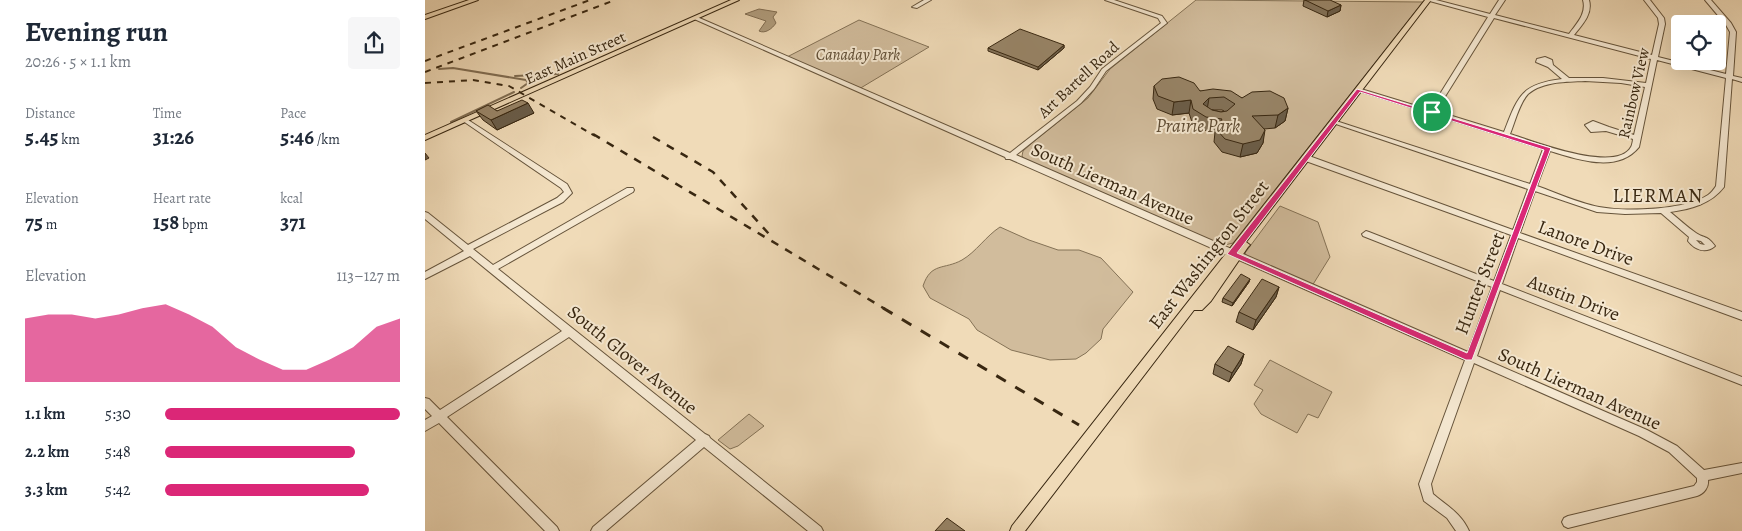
<!DOCTYPE html>
<meta charset="utf-8">
<style>
:root{--surface:#fff;--page:#f6f6f7;--text:#1f2937;--muted:#747a83;--accent:#db2777}
body{margin:0;font-family:Alegreya,serif;background:var(--page);color:var(--text);height:100vh;display:flex;flex-direction:column;font-size:19px;white-space:nowrap}
*{box-sizing:border-box;margin:0}
p{font-size:16px;color:var(--muted)}
.icon{flex:none;width:28px;height:28px;fill:none;stroke:currentColor;stroke-width:2;stroke-linecap:round;stroke-linejoin:round}
.map{position:relative;flex:1;overflow:hidden}
.drawer{display:flex;flex-direction:column;background:var(--surface);width:425px}
.drawer>*{flex:none}
.controls{position:absolute;left:1246px;top:15px;display:grid;gap:10px}
.controls a{display:grid;place-items:center;width:55px;height:55px;border-radius:5px;background:var(--surface);box-shadow:0 5px 20px #0002;font-size:25px}
.pin{position:absolute;display:grid;place-items:center;width:42px;height:42px;color:#fff;margin:-21px;border:2px solid #fff;border-radius:50%;box-shadow:0 1px 5px #0007}
.round{display:grid;place-items:center;flex:none;width:52px;height:52px;border-radius:5px;background:var(--page)}
.head{display:flex;align-items:center;justify-content:space-between;height:85px;padding:0 25px}
h1{font-size:28px;font-weight:600;line-height:38px}
.metrics{display:grid;grid-template-columns:repeat(3,1fr);gap:8px;height:85px;padding:5px 25px}
.metrics div{display:grid;align-content:center}
.metrics b{font-size:21px;font-weight:600}
.metrics small{font-size:14px;font-weight:400}
.metrics p{font-size:14px}
.chart{height:140px;padding:10px 25px}
.chart p{display:flex;justify-content:space-between}
.chart svg{width:100%;height:90px;margin-top:5px;fill:var(--accent);opacity:.7}
ul{padding:0 25px;list-style:none;font-size:16px}
li{display:grid;grid-template-columns:80px 60px 1fr;align-items:center;height:38px}
li i{height:12px;border-radius:6px;background:var(--accent)}
main{display:flex;flex:1;min-height:0}
.map>svg:first-child{display:block}
.green{fill:#d1bc9c;stroke:#847256}
.water{fill:#b19e7f;stroke:#816e53}
.lines{fill:none;stroke-linecap:round;stroke-linejoin:round}
.stream{stroke:#816e53;stroke-width:2}
.minor-casing{stroke:#66543b;stroke-width:2}
.major-casing{stroke:#382711;stroke-width:2}
.minor{fill:#f5e8d1;fill-rule:evenodd}
.major{fill:#f0dbb8;fill-rule:evenodd}
.rail-far2{stroke:#382711;stroke-width:2;stroke-dasharray:6 6;stroke-linecap:butt}
.rail-far1{stroke:#382711;stroke-width:2.5;stroke-dasharray:8 8;stroke-linecap:butt}
.rail{stroke:#382711;stroke-width:3;stroke-dasharray:11 11;stroke-linecap:butt}
.wall{fill:#837259;stroke:#382711;fill-rule:evenodd}
.shaded-wall{fill:#6a5d49;stroke:#382711}
.building{fill:#988568;stroke:#382711;fill-rule:evenodd}
.route{fill:#db2777;stroke:#fff;fill-rule:evenodd}
.labels{text-anchor:middle;stroke-width:4;stroke-linejoin:round;paint-order:stroke}
.far-park-label{font-size:16px;font-style:italic;fill:#5e4c34;stroke:#f5e8d1}
.far-street-label{font-size:16px;fill:#382711;stroke:#f5e8d1}
.park-label{font-size:19px;font-style:italic;fill:#5e4c34;stroke:#f5e8d1}
.street-label{font-size:19px;fill:#382711;stroke:#f5e8d1}
.neighbourhood-label{font-size:20px;letter-spacing:1px;fill:#382711;stroke:#f5e8d1}
</style>
<main>
<section class="drawer">
<div class="head"><div><h1>Evening run</h1><p>20:26 · 5 × 1.1 km</p></div><a class="round"><svg class="icon" aria-label="share" viewBox="0 0 24 24"><path d="M12 15V3M7 8l5-5 5 5M5 13v7h14v-7"/></svg></a></div>
<div class="metrics">
<div><p>Distance</p><b>5.45<small> km</small></b></div>
<div><p>Time</p><b>31:26</b></div>
<div><p>Pace</p><b>5:46<small> /km</small></b></div>
</div>
<div class="metrics">
<div><p>Elevation</p><b>75<small> m</small></b></div>
<div><p>Heart rate</p><b>158<small> bpm</small></b></div>
<div><p>kcal</p><b>371</b></div>
</div>
<div class="chart"><p><span>Elevation</span>113–127 m</p>
<svg viewBox="0 0 160 44" preserveAspectRatio="none"><path d="M0 44V13L10 11L20 11L30 13L40 11L50 8L60 6L70 11L80 17L90 27L100 33L110 38L120 38L130 33L140 27L150 17L160 13V44z"/></svg>
</div>
<ul>
<li><b>1.1 km</b>5:30<i style="width:100%"></i></li>
<li><b>2.2 km</b>5:48<i style="width:81%"></i></li>
<li><b>3.3 km</b>5:42<i style="width:87%"></i></li>
</ul>
</section>
<div class="map">
<svg width="1317" height="531" viewBox="0 0 1317 531">
<rect width="100%" height="100%" fill="#f0dbb8"/>
<filter id="stains"><feTurbulence type="fractalNoise" baseFrequency=".004" numOctaves="4"/><feColorMatrix values="0 0 0 0 .2 0 0 0 0 .09 0 0 0 0 .02 0 0 0 .5 -.17"/></filter>
<radialGradient id="worn" r=".72"><stop offset=".6" stop-color="#630" stop-opacity="0"/><stop offset="1" stop-color="#630" stop-opacity=".3"/></radialGradient>
<!-- green -->
<g class="green">
<polygon points="771,0 998,2 808,243 796,246 600,160 597,156 598,151 607,143 663,98 685,69"/>
<polygon points="434,20 504,47 434,89 362,57"/>
<polygon points="855,206 893,222 905,257 887,286 823,258 820,253"/>
<path d="M575,227L604,240L633,250H654L676,258L708,292L678,329L676,339L661,353L651,359L625,360L586,350L552,330L544,319L505,298L498,286C506,262 519,270 537,260C551,252 561,236 575,227Z"/>
<polygon points="845,360 907,392 893,418 883,414 872,433 836,414 829,404 838,390 829,385"/>
<polygon points="324,414 339,426 313,446 305,449 293,440"/>
</g>
<!-- water -->
<path class="water" d="M334,9L352,12L348,17L351,23C347,29 340,34 334,31L341,21L320,14Z"/>
<g class="lines">
<!-- stream -->
<g class="stream">
<polyline points="14,69 28,68 101,80 103,83 96,88"/>
<polyline points="90,76 133,74"/>
<polyline points="26,122 89,92"/>
</g>
<defs>
<g id="minor">
<polygon points="499,0 506,0 492,8 487,7"/>
<path d="M680,0H689L737,16L742,23L681,71L669,89L656,103L591,155L1043,352L1067,287L938,236L937,234L941,231L944,232L1069,281L1086,235L878,160L877,158L878,156H884L1088,230L1103,189L905,122L909,120L911,121L1105,184L1118,149L931,90L934,88L936,89L1005,110L1063,17L1001,0H1011L1065,14L1074,0H1080L1070,15L1144,34C1151,24 1162,14 1158,0H1164C1168,14 1157,25 1149,35L1227,55L1234,24L1233,18L1219,0H1225L1239,18L1240,24L1233,57L1301,74L1305,32L1301,25L1280,0H1286L1306,23L1311,32L1308,76L1317,78V82L1307,79L1299,187C1286,204 1266,209 1245,212C1254,219 1262,227 1271,233C1280,239 1282,235 1290,246C1281,254 1270,250 1263,241L1264,237L1236,213L1200,214L1172,212L1110,191L1095,233L1317,312V320L1093,238L1077,284L1317,377V385L1075,290L1052,356L1222,430L1252,446L1279,470L1317,463V473L1283,480C1284,487 1279,494 1272,496L1143,528L1139,526L1137,522L1139,518L1143,516L1269,486L1272,482V478L1244,452L1214,436L1049,363L1006,484L1008,494C1022,506 1036,513 1044,531H1031L1022,518L999,501L994,484L1040,360L585,159H581L580,157L267,18L272,17L585,153L652,101L665,87L677,69L736,23L733,18ZM1069,18L1226,59L1221,83L1178,78H1144L1128,65L1127,60L1120,57L1112,59L1111,62L1123,67L1137,79C1096,84 1093,96 1079,132L1011,111ZM1232,60L1301,78L1291,186C1289,189 1286,193 1283,195C1261,210 1201,212 1174,207C1153,203 1132,193 1112,186L1125,151C1152,159 1192,174 1214,147ZM1160,81L1196,83L1220,87L1209,135L1184,127L1168,121L1160,125L1166,132L1181,131L1208,139C1208,140 1207,146 1206,147C1191,174 1108,141 1085,134C1090,122 1094,104 1103,94C1118,81 1142,82 1160,81ZM1271,240L1276,241L1280,245L1275,244Z"/>
<polygon points="40,118 142,184 147,193 138,202 48,249 68,265 202,188 208,188 209,190 208,192 73,269 280,434 284,436 285,438 396,527 398,531 383,531 279,447 181,531 166,531 168,527 271,440 144,337 22,417 132,527 134,531 120,531 14,423 0,431 0,420 7,416 0,409 0,398 4,399 15,410 137,331 45,256 0,279 0,272 39,251 0,219 0,212 3,213 43,245 132,198 139,192 136,188 38,121 38,119"/>
</g>
<g id="major">
<polygon points="44,0 53,0 0,19 0,15"/>
<polygon points="306,0 314,0 0,140 0,135"/>
<polygon points="1000,0 1006,0 821,242 825,245 823,247 786,301 777,310 769,310 600,531 585,531 587,526"/>
</g>
</defs>
<!-- minor casing -->
<use href="#minor" class="minor-casing"/>
<!-- major casing -->
<use href="#major" class="major-casing"/>
<!-- minor -->
<use href="#minor" class="minor"/>
<!-- major -->
<use href="#major" class="major"/>
<!-- rail-far2 -->
<g class="rail-far2">
<polyline points="0,61 165,0"/>
<polyline points="0,72 190,0"/>
<polyline points="0,83 48,80 84,86 170,136"/>
</g>
<!-- rail-far1 -->
<g class="rail-far1">
<polyline points="168,134 460,309"/>
<polyline points="228,137 288,172 344,234"/>
</g>
<!-- rail -->
<polyline class="rail" points="458,308 654,425"/>
</g>
<!-- wall -->
<g class="wall">
<polygon points="879,0 916,5 915,11 902,17 878,6"/>
<polygon points="639,45 639,48 613,70 563,51 563,48"/>
<path d="M729,86L775,91L817,98L863,108L860,121L850,128L839,129L838,143L832,153L815,157L797,152L789,142L790,132L779,130L767,122L764,113L747,115L732,109L728,99ZM787,110H797L799,111L796,112Z"/>
<polygon points="51,111 72,111 109,113 72,130 58,120"/>
<polygon points="825,279 824,282 807,306 797,302 798,298"/>
<polygon points="854,287 851,297 828,330 811,322 814,312"/>
<polygon points="819,354 816,364 804,382 788,374 790,364"/>
</g>
<!-- shaded-wall -->
<g class="shaded-wall">
<polygon points="916,5 915,11 902,17 903,11"/>
<polygon points="639,45 639,48 613,70 613,67"/>
<polygon points="784,98 782,110 778,104"/>
<polygon points="766,100 764,113 747,115 749,102"/>
<polygon points="103,103 109,113 72,130 66,120"/>
<polygon points="863,108 860,121 850,128 853,115"/>
<polygon points="840,130 838,143 832,153 815,157 818,144"/>
<polygon points="0,153 4,158 0,160"/>
<polygon points="825,279 824,282 807,306 808,303"/>
<polygon points="854,287 851,297 828,330 831,320"/>
<polygon points="819,354 816,364 804,382 807,373"/>
</g>
<!-- building -->
<g class="building">
<polygon points="880,0 905,0 916,5 903,11"/>
<polygon points="595,29 639,45 613,67 563,48"/>
<path d="M754,77L769,83L775,91L788,89L806,91L817,98L827,92L845,91L859,98L863,108L853,115L827,116L840,130L835,140L818,144L800,139L791,129L797,119L781,117L768,109L766,100L749,102L733,96L729,86L737,79ZM799,97L810,104L802,111L796,112L787,110L778,104L784,98Z"/>
<polygon points="97,100 103,103 66,120 51,111 63,105 72,111"/>
<polygon points="816,274 825,279 808,303 798,298"/>
<polygon points="837,279 854,287 831,320 814,312"/>
<polygon points="803,346 819,354 807,373 790,364"/>
<polygon points="522,518 540,531 510,531"/>
</g>
<!-- route -->
<path class="route" d="M932,89L1126,148L1047,360H1041L802,254ZM935,92L1119,150L1042,353L812,253Z"/>
<g class="labels">
<!-- far-park labels -->
<g class="far-park-label">
<text x="433" y="60">Canaday Park</text>
</g>
<!-- far-street labels -->
<g class="far-street-label">
<text transform="translate(150 57) rotate(-24)" y="6">East Main Street</text>
<text transform="translate(653 79) rotate(-43)" y="6">Art Bartell Road</text>
<text transform="translate(1208 93) rotate(-77)" y="6">Rainbow View</text>
</g>
<!-- park labels -->
<g class="park-label">
<text x="773" y="132">Prairie Park</text>
</g>
<!-- street labels -->
<g class="street-label">
<text transform="translate(688 183) rotate(24)" y="7">South Lierman Avenue</text>
<text transform="translate(1161 242) rotate(20)" y="7">Lanore Drive</text>
<text transform="translate(783 254) rotate(-52)" y="7">East Washington Street</text>
<text transform="translate(1054 283) rotate(-69)" y="7">Hunter Street</text>
<text transform="translate(1149 297) rotate(21)" y="7">Austin Drive</text>
<text transform="translate(208 359) rotate(39)" y="7">South Glover Avenue</text>
<text transform="translate(1155 388) rotate(24)" y="7">South Lierman Avenue</text>
</g>
<!-- neighbourhood labels -->
<g class="neighbourhood-label">
<text x="1233" y="202">LIERMAN</text>
</g>
</g>
<rect width="100%" height="100%" filter="url(#stains)"/>
<rect width="100%" height="100%" fill="url(#worn)"/>
</svg>
<div class="controls">
<a><svg class="icon" aria-label="locate" viewBox="0 0 24 24"><circle cx="12" cy="12" r="6"/><path d="M12 2v4M12 18v4M2 12h4M18 12h4"/></svg></a>
</div>
<div class="pin" style="left:1007px;top:112px;background:#1e9e55"><svg class="icon" aria-label="arrive" viewBox="0 0 24 24"><path d="M6 21V4h12l-3 4 3 4H6"/></svg></div>
</div>
</main>
